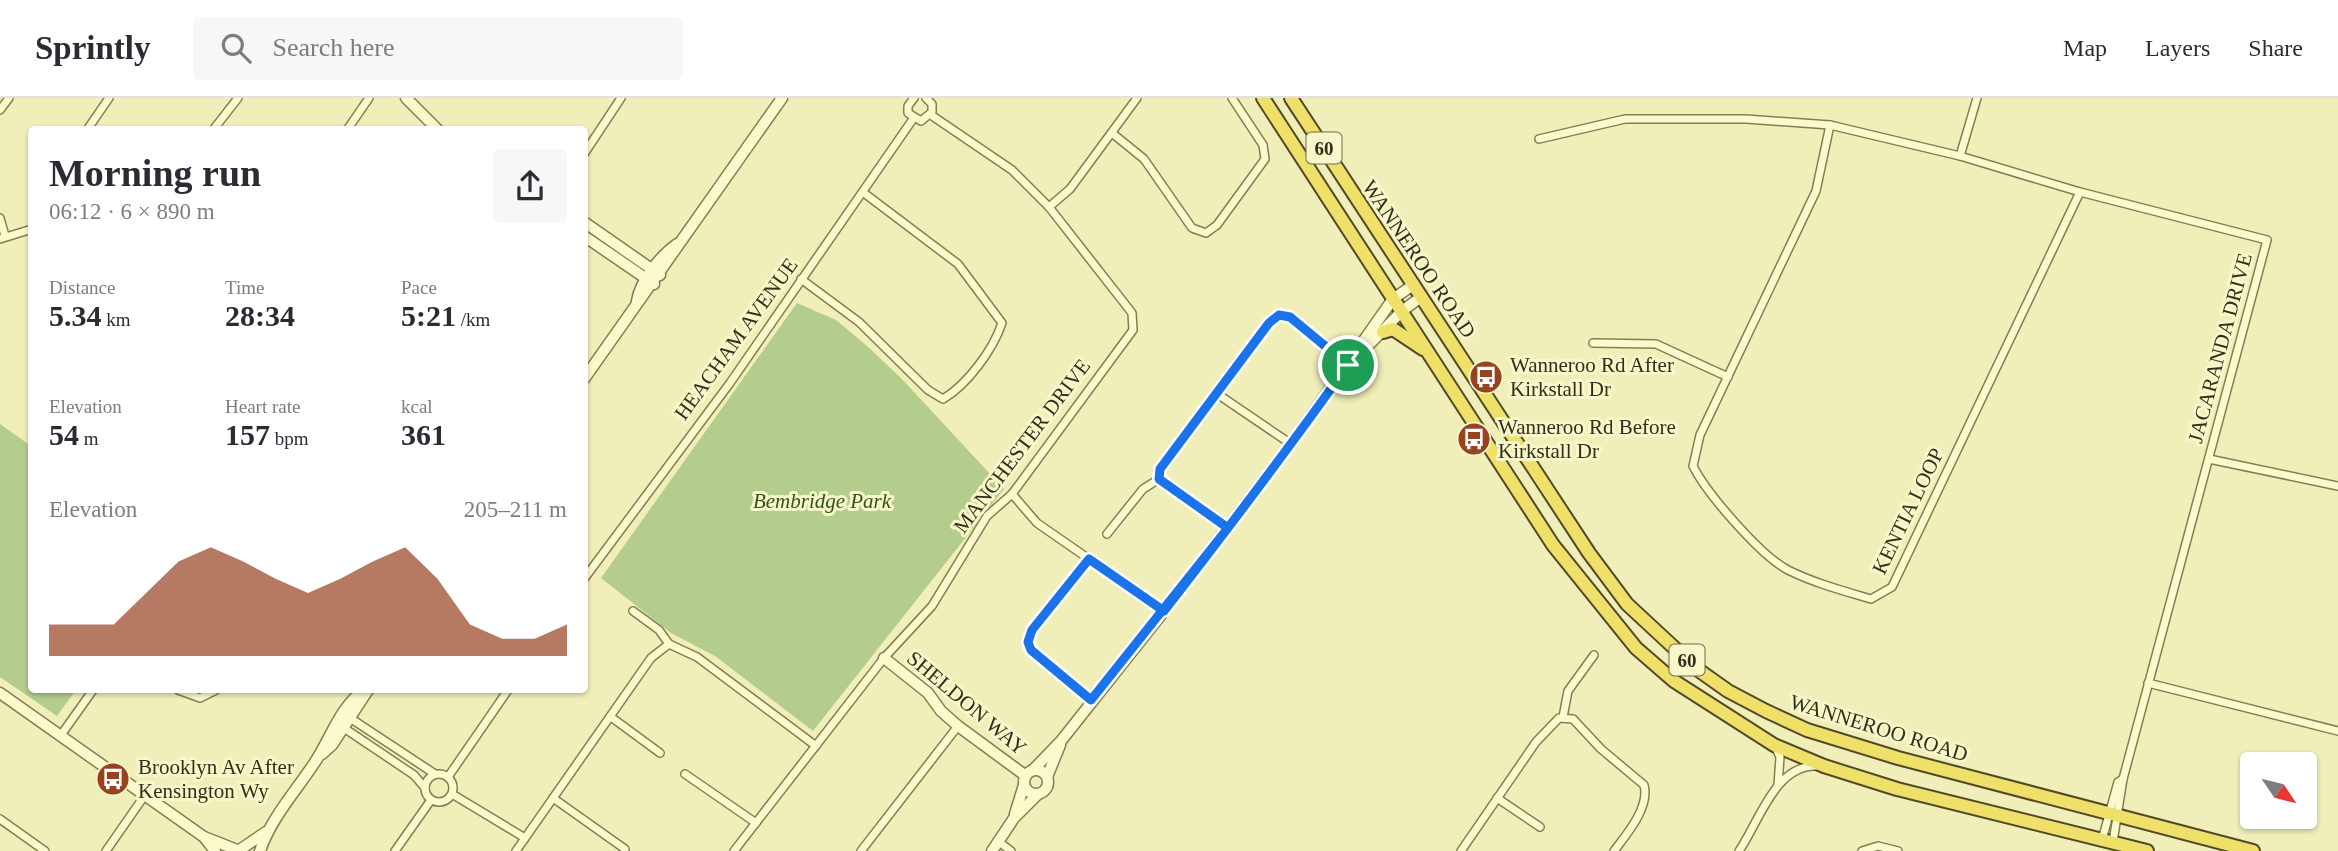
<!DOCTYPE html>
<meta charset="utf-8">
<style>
:root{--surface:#fff;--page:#f7f7f7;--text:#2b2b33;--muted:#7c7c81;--line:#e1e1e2;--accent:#984220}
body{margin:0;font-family:"Times New Roman",serif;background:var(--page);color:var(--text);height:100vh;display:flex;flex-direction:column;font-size:26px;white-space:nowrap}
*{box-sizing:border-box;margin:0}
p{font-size:23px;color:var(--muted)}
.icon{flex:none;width:38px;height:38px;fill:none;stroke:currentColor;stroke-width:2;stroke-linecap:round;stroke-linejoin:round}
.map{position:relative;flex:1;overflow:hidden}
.drawer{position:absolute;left:28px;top:28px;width:560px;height:567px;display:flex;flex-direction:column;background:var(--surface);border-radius:7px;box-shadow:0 2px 5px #0004}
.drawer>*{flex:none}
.needle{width:46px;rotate:125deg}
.tools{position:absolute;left:2240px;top:654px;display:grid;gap:14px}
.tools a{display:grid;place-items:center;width:77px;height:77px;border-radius:7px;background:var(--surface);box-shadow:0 2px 5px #0004;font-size:35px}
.pin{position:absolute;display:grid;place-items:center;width:60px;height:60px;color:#fff;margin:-30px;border:4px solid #fff;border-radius:50%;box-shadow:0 2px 7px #0007}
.round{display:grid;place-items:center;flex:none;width:74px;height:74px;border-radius:7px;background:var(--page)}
.summary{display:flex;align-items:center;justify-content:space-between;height:119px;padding:0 21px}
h1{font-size:38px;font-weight:800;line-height:52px}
.figures{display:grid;grid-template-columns:repeat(3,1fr);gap:10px;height:119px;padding:7px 21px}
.figures div{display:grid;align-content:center}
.figures b{font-size:30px;font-weight:800}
.figures small{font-size:19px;font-weight:400}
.figures p{font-size:19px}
.chart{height:196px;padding:14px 21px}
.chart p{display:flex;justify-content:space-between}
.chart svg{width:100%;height:126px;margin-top:7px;fill:var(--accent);opacity:.7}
header{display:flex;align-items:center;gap:42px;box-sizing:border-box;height:98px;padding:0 35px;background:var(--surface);border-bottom:2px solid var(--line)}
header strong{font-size:33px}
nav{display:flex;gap:38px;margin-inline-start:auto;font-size:24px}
.search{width:490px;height:63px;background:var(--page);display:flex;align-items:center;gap:18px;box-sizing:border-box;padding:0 24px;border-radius:7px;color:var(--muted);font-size:26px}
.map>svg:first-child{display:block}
.green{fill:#b4cd8d}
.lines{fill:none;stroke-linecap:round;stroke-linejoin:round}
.minor-casing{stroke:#867d53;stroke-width:10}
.tertiary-casing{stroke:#867d53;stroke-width:13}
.trunk-casing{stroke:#534928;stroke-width:16}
.minor{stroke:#fbfacc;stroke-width:7}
.tertiary{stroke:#fbfacc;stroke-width:10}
.trunk{stroke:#eee068;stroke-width:12}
.route-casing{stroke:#fff;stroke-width:14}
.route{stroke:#1a73e8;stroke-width:9}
.labels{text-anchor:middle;stroke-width:6;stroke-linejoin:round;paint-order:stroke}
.shield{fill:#f7f7c9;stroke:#6e6a4e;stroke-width:2}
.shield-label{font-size:19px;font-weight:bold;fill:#342e19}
.street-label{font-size:21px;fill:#342e19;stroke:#f7f7c9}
.poi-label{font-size:21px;fill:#342e19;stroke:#f7f7c9;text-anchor:start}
.park-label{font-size:21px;font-style:italic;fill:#37521f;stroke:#f7f7c9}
</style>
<header>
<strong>Sprintly</strong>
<div class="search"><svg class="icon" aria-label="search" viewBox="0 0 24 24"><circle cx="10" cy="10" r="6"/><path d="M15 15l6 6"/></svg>Search here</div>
<nav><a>Map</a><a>Layers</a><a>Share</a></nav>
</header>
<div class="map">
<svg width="2338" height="753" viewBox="0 0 2338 753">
<rect width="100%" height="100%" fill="#f0efb9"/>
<!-- green -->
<g class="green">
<polygon points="797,205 836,222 867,248 901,280 1004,391 813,633 715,558 671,535 601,480"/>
<polygon points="0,326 31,348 32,592 76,592 57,618 0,579"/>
</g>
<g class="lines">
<defs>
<g id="minor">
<polyline points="914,0 908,8 908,15 921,23 932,14 932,6 926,0"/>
<polyline points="0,12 9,0"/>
<path d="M1830,27L1816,93L1700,337L1693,368C1707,396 1761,458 1788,472C1814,485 1844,493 1871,501L1892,489L2080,94"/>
<polyline points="87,32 109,0"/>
<polyline points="213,32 238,0"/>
<polyline points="347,32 369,0"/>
<polyline points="1112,35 1144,61 1192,130 1206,135 1217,127 1265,61 1263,47 1232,0"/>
<polyline points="1539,41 1625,21 1746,21 1830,27 1960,58 2080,94 2267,142 2123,681 2113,744"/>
<polyline points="584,56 621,0"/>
<polyline points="1960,58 1977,0"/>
<polyline points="1049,109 1070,91 1137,0"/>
<polyline points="0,120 5,138"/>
<polyline points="0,141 32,131"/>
<path d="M801,181L859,224L928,292L943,301C967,287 993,252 1002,225L958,166L864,95"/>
<polyline points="1593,245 1656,246 1728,279"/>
<polyline points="1216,295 1291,346"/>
<polyline points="2209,361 2338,388"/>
<polyline points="1012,396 1037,425 1164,513"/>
<polyline points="1228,430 1159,381 1160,371 1269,225 1279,217 1290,219 1348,267"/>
<polyline points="1107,436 1143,391 1159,381"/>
<polyline points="1089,461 1032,532 1028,544 1034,556 1091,602"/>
<polyline points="584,481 730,285 913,21"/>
<polyline points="633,513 659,532 669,546"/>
<polyline points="2148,585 2338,633"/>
<polyline points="178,592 200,600 216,592"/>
<polyline points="347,618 435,676"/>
<polyline points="611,619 660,655"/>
<polyline points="1563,619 1568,593 1594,557"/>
<polyline points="341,628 414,677 425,690"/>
<polyline points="61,637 93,592"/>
<polyline points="1775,648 1780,659 1778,687"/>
<circle cx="439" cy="690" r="14"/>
<polyline points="685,676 756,725"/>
<polyline points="448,679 508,592"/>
<polyline points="452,696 525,740"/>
<polyline points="553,700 625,751"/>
<polyline points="1497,700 1540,729"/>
<polyline points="0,721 45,753"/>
<polyline points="2102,742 2118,684 2123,681"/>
<polyline points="999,744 1011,753"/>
<polyline points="106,753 145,697"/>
<polyline points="395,753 431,702"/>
<polyline points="516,753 651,560 669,546 697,559 816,648"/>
<polyline points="734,753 884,560 932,508 987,418 1012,396 1133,232 1132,215 1049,109 1012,72 931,17"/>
<polyline points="861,753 958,628"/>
<path d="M1461,753L1536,644L1559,620L1573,621L1601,651L1644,687C1650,709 1627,736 1614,753"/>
<path d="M1739,753C1759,724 1775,667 1816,668"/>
<polyline points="1862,753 1878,748 1898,753"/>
</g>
<g id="tertiary">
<polyline points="406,0 438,32"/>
<polyline points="584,124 660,177"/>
<polyline points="584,138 654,186"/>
<path d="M637,203C640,183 661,157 677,146"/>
<polyline points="1354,262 1402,213 1421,199"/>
<polyline points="584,281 782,0"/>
<polyline points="884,560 928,595 941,613 958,628 1026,678"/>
<polyline points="0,595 204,739 237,752"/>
<polyline points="322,656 332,647 368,592"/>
<circle cx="1036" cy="684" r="12"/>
<polyline points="1033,672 1061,643 1164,513 1291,346 1393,201 1413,187"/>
<polyline points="1047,679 1060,647"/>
<polyline points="1015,716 1024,687"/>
<polyline points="204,739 215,753"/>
<polyline points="241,751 266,734"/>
<path d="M260,753C271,720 296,693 315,664C330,642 341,606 365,592"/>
<polyline points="992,753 1014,720 1038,696"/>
</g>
<g id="trunk">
<polyline points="1263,0 1553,447 1636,550 1674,583 1774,647 1824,668 1897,691 2147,753"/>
<polyline points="1291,0 1589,455 1627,506 1697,571 1728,593 1766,613 1807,632 1898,660 2253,753"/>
<polyline points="1383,234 1393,231 1423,251"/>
</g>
</defs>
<!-- minor casing -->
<use href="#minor" class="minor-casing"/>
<!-- tertiary casing -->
<use href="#tertiary" class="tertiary-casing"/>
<!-- trunk casing -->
<use href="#trunk" class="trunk-casing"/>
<!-- minor -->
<use href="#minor" class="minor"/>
<!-- tertiary -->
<use href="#tertiary" class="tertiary"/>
<!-- trunk -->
<use href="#trunk" class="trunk"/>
</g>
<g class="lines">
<defs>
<path id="route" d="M1348,267C1289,350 1227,432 1164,513L1089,461L1032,532L1028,544L1031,552L1091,602L1228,430L1159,381L1160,371L1269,225L1279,217L1290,219L1348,267"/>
</defs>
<!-- route casing -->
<use href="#route" class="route-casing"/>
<!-- route -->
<use href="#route" class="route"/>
</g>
<!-- icons -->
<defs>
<symbol id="bus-disc" viewBox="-11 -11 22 22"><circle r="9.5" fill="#984220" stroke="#f7f7c9"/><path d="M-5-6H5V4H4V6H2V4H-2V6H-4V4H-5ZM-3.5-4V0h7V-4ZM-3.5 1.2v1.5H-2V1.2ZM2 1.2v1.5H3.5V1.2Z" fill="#fff"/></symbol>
</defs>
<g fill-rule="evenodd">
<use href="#bus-disc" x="1467" y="260" width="38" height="38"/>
<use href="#bus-disc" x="1455" y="322" width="38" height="38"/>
<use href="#bus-disc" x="94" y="662" width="38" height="38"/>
</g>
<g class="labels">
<!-- shield labels -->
<g class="shield">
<rect x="1306.5" y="34.5" width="35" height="31" rx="5"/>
<rect x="1669.5" y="546.5" width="35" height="31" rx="5"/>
</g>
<g class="shield-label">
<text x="1324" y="57">60</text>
<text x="1687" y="569">60</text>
</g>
<!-- street labels -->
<g class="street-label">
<text transform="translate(1419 161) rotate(56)" y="7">WANNEROO ROAD</text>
<text transform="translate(736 241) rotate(-54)" y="7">HEACHAM AVENUE</text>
<text transform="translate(2220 250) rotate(-75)" y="7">JACARANDA DRIVE</text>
<text transform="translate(1022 348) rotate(-53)" y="7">MANCHESTER DRIVE</text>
<text transform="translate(1908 413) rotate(-64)" y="7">KENTIA LOOP</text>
<text transform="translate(967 605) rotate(40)" y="7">SHELDON WAY</text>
<text transform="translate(1879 630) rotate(17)" y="7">WANNEROO ROAD</text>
</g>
<!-- poi labels -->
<g class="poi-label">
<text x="1510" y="274">Wanneroo Rd After<tspan x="1510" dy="24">Kirkstall Dr</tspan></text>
<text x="1498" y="336">Wanneroo Rd Before<tspan x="1498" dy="24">Kirkstall Dr</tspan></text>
<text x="138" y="676">Brooklyn Av After<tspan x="138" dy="24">Kensington Wy</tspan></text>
</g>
<!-- park labels -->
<g class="park-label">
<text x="822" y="410">Bembridge Park</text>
</g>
</g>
</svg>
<div class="tools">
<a><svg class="needle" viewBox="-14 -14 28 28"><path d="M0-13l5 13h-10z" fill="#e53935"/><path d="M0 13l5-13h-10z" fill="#7c7c81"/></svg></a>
</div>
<div class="pin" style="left:1348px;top:267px;background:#1e9e55"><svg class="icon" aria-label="arrive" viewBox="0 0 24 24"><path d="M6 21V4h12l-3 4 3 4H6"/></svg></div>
<section class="drawer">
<div class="summary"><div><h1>Morning run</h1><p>06:12 · 6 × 890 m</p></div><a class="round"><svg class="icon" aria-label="share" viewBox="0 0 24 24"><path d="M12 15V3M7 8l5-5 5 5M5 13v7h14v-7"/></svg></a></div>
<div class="figures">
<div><p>Distance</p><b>5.34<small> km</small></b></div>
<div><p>Time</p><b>28:34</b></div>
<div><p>Pace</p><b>5:21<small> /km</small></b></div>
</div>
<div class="figures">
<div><p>Elevation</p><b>54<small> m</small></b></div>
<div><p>Heart rate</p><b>157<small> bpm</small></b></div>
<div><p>kcal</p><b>361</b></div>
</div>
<div class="chart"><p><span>Elevation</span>205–211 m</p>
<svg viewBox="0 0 160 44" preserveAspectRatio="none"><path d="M0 44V33L10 33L20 33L30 22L40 11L50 6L60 11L70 17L80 22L90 17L100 11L110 6L120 17L130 33L140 38L150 38L160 33V44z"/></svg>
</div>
</section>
</div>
